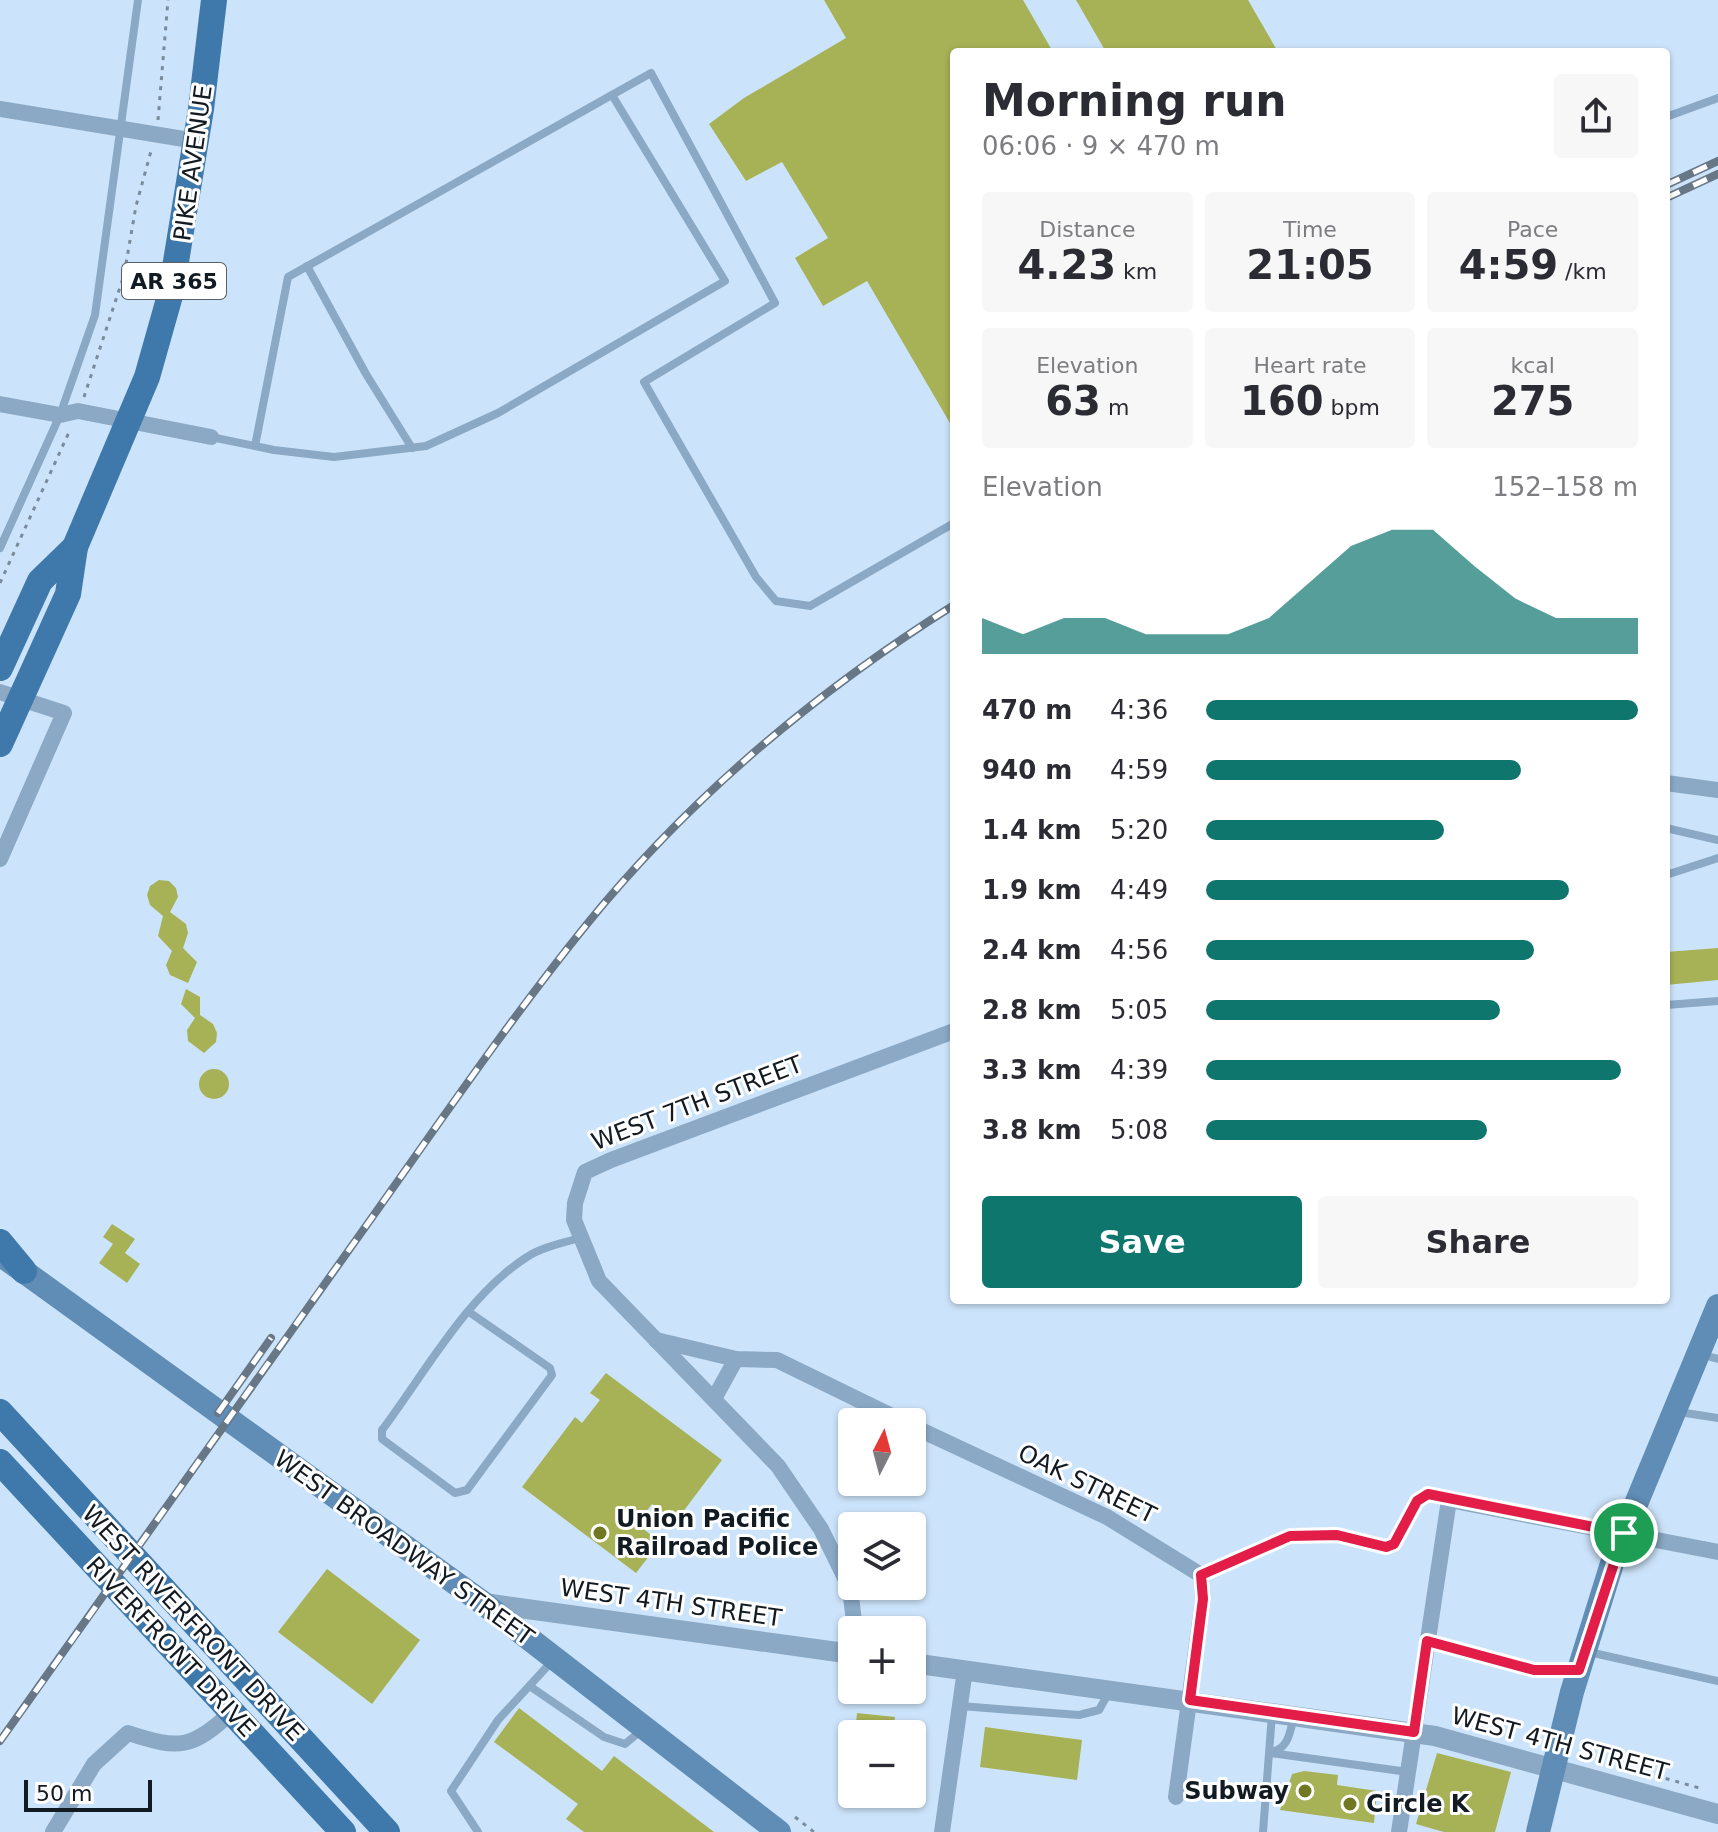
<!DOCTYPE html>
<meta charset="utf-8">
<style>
:root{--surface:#fff;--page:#f7f7f7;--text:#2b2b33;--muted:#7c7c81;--accent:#0f766e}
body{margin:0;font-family:"DejaVu Sans",sans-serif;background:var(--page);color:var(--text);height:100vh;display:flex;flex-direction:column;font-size:30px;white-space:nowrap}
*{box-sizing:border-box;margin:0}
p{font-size:26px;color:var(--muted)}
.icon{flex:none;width:44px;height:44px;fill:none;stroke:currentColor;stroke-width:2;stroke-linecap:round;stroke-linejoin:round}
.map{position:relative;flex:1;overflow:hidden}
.drawer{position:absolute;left:950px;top:48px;width:720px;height:1256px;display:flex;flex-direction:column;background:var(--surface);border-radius:8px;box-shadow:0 2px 6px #0004}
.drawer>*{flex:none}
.needle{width:52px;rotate:6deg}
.controls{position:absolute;left:838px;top:1408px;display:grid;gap:16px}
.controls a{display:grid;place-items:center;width:88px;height:88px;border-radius:8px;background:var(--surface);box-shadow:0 2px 6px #0004;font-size:40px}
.scale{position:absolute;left:24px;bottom:20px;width:128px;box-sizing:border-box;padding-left:8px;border:4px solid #121a22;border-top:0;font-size:22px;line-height:28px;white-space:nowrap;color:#121a22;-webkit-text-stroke:6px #fff;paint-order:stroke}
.pin{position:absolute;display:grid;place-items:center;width:68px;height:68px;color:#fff;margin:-34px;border:4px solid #fff;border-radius:50%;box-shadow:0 2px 8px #0007}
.round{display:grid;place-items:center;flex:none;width:84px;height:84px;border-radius:8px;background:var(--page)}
.headline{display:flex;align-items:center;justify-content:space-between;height:136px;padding:0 32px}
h1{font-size:44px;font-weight:600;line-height:60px}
.figures{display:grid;grid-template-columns:repeat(3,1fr);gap:12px;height:136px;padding:8px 32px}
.figures div{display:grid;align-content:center;border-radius:8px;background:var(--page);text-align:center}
.figures b{font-size:40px;font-weight:600}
.figures small{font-size:22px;font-weight:400}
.figures p{font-size:22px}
.chart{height:224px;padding:16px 32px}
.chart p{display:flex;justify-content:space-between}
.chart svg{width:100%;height:144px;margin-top:8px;fill:var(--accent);opacity:.7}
.primary-button{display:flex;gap:16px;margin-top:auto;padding:16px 32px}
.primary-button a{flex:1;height:92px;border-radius:8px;background:var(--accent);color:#fff;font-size:32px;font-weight:600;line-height:92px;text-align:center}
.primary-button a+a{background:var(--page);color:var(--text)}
ul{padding:0 32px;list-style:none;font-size:26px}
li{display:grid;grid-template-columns:128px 96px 1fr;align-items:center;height:60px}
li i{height:20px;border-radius:10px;background:var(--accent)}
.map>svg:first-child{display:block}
.building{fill:#a7b156}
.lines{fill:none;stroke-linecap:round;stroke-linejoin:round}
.path{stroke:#7a8b9b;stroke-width:3;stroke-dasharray:4 6;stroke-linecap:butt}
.service{stroke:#8ba9c5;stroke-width:8}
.minor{stroke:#8ba9c5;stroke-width:16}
.tertiary{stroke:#8ba9c5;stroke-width:20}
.secondary{stroke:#608db6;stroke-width:24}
.primary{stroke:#3f78aa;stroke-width:26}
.rail-casing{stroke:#677786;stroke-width:8}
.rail{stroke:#fff;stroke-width:5;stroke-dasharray:15;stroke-linecap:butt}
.route-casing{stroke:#fff;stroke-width:16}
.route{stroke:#e11d48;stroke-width:10}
.poi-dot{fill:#707821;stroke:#fff;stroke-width:3}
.labels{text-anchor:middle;stroke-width:6;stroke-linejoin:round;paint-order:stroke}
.shield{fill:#fff;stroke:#595f64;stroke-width:2}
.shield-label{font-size:22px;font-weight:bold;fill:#121a22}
.street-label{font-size:24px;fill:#121a22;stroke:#fff}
.poi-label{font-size:24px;font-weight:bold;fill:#121a22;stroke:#fff;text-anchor:start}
</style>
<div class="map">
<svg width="1718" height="1832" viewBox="0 0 1718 1832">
<rect width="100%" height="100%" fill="#cce4fb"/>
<!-- building -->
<g class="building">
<polygon points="824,0 1023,0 1053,52 954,52 954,430 867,281 823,306 795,258 828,238 782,162 746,181 709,124 744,98 846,38"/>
<polygon points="1076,0 1248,0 1278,52 1106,52"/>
<polygon points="159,880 169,881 176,888 178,897 170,912 186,924 188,933 183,948 197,962 188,983 170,975 166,965 172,951 158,936 163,916 150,905 147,895 150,886"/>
<polygon points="1718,948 1718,980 1666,985 1666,952"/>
<polygon points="186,989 200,997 200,1015 213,1024 217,1033 216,1042 204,1053 188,1041 187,1030 195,1018 181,1004"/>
<circle cx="214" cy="1084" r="15"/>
<polygon points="112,1224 135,1239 125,1253 140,1264 127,1283 99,1263 113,1244 103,1237"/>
<polygon points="606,1373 722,1460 676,1521 652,1504 637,1524 660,1542 636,1573 522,1487 575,1417 582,1423 600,1400 590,1393"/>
<polygon points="327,1569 420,1640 372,1704 278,1632"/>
<polygon points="519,1708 602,1771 614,1756 714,1832 584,1832 566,1819 578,1804 494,1742"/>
<polygon points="857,1713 895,1717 893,1734 855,1734"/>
<polygon points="985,1727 1082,1740 1077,1780 980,1767"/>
<polygon points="1437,1753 1511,1772 1495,1832 1444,1832 1416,1824"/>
<polygon points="1304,1771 1338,1775 1337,1785 1377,1791 1374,1823 1280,1810 1292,1774"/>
</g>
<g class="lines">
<!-- path -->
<g class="path">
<polyline points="158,120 168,0"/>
<polyline points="84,397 124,275 136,206 151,151"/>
<polyline points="0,583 70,430"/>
<polyline points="1579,1754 1703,1789"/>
<polyline points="795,1817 814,1832"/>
</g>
<!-- service -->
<g class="service">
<polyline points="1666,117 1718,98"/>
<polyline points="307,266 366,374 412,448"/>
<polyline points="211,437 274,450 334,457 426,446 498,413 725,281 612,95"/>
<polyline points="255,446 288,277 651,73 775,303 644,382 756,577 776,601 810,606 954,523"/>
<polyline points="0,548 60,415 95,315 138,0"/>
<polyline points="1666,828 1718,840"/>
<polyline points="1666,875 1718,858"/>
<polyline points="1666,1005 1718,1001"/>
<path d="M469,1312L550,1368L552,1375L467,1490L455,1493L382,1439V1430C425,1373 467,1295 527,1257C542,1247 563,1243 579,1238"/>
<polyline points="1699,1354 1718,1359"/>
<polyline points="1679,1412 1718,1418"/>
<polyline points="1201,1575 1290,1536 1337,1535 1386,1547 1394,1544 1421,1496 1436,1494 1449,1500"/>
<polyline points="1428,1641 1534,1670 1574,1670"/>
<polyline points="1589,1652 1718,1681"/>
<polyline points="531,1687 604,1737 625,1744 643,1729"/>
<polyline points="960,1706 1079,1715 1099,1710 1108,1694"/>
<path d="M1271,1752C1289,1749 1290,1731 1294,1716"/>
<polyline points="1271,1753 1408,1772"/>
<polyline points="478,1832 451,1791 498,1720 554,1659"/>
<polyline points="1263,1832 1272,1714"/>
</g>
<!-- minor -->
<g class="minor">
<polyline points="0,109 196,141"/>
<polyline points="0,404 60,415 78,411 211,437"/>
<polyline points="0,692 64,713 0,859"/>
<polyline points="1666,783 1718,790"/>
<polyline points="656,1340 736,1359 777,1360 904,1422"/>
<polyline points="715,1397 736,1359"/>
<polyline points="912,1426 1107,1517 1201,1575 1203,1599 1176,1797"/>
<polyline points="855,1630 850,1588 821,1529 778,1466 599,1281 574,1220 575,1203 585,1172 611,1160 954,1031"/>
<path d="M53,1832L94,1764L128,1733C180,1750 191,1749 232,1712"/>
<polyline points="942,1832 965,1670"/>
<polyline points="1399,1832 1449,1500 1718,1552"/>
</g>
<!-- tertiary -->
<g class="tertiary">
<polyline points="484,1603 852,1654"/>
<polyline points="912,1663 1435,1736 1718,1814"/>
</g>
<!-- secondary -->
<g class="secondary">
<polyline points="8,1260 483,1603 779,1832"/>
<polyline points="1538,1832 1572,1692 1614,1557 1718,1306"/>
</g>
<!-- primary -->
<g class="primary">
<polyline points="0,668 40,581 75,547"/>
<polyline points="0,744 68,594 75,547 147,377 171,292 201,109 214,0"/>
<polyline points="0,1242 24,1271"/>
<polyline points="0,1412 387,1832"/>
<polyline points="0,1462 343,1832"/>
</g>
<defs>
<g id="rail">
<polyline points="1666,185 1718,161"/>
<polyline points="1666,198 1718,174"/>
<polyline points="218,1413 271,1338"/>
<path d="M0,1741C121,1572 240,1402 361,1233C435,1129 507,1023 587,924C690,797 816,692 954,605"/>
</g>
</defs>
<!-- rail casing -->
<use href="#rail" class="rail-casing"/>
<!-- rail -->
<use href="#rail" class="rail"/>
</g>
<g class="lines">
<defs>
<polygon id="route" points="1428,1494 1624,1533 1579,1670 1534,1670 1427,1641 1414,1732 1190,1700 1203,1599 1201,1575 1290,1536 1337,1535 1386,1547 1394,1544 1417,1501"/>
</defs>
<!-- route casing -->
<use href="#route" class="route-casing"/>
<!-- route -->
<use href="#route" class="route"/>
</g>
<!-- markers -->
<g class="poi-dot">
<circle cx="600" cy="1533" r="8"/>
<circle cx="1305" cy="1791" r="8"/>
<circle cx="1350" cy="1804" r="8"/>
</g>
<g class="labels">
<!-- shield labels -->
<rect class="shield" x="122" y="263" width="104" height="36" rx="6"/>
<g class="shield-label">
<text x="174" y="289">AR 365</text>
</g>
<!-- street labels -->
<g class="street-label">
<text transform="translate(193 163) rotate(-82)" y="8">PIKE AVENUE</text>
<text transform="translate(697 1103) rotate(-21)" y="8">WEST 7TH STREET</text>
<text transform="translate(1087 1484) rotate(26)" y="8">OAK STREET</text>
<text transform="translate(404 1548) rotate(36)" y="8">WEST BROADWAY STREET</text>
<text transform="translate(671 1603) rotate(8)" y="8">WEST 4TH STREET</text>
<text transform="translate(193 1623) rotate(47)" y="8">WEST RIVERFRONT DRIVE</text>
<text transform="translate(171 1647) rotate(47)" y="8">RIVERFRONT DRIVE</text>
<text transform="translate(1560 1744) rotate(15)" y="8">WEST 4TH STREET</text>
</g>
<!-- poi labels -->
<g class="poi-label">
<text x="616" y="1527">Union Pacific<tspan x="616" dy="28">Railroad Police</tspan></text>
<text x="1289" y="1799" text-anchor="end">Subway</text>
<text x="1366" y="1812">Circle K</text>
</g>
</g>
</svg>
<div class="controls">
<a><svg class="needle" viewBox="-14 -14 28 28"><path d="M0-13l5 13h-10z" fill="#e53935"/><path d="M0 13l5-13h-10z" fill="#7c7c81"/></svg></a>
<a><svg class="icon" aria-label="layers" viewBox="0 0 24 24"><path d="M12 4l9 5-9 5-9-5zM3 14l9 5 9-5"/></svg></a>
<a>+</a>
<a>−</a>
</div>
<div class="scale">50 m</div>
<div class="pin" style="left:1624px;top:1533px;background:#1e9e55"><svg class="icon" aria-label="arrive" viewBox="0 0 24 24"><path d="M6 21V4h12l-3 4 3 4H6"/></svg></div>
<section class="drawer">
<div class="headline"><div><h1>Morning run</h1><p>06:06 · 9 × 470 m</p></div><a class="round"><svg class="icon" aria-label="share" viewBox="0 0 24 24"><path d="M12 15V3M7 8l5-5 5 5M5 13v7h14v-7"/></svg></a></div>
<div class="figures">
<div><p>Distance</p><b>4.23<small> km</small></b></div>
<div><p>Time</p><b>21:05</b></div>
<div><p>Pace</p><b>4:59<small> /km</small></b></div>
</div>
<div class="figures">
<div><p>Elevation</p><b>63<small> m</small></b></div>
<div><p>Heart rate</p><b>160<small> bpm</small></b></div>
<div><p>kcal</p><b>275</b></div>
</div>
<div class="chart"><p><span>Elevation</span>152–158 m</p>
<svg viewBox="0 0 160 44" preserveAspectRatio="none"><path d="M0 44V33L10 38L20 33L30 33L40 38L50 38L60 38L70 33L80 22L90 11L100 6L110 6L120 17L130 27L140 33L150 33L160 33V44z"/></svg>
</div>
<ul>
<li><b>470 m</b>4:36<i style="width:100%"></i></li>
<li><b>940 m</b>4:59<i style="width:73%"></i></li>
<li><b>1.4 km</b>5:20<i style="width:55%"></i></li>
<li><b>1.9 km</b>4:49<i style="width:84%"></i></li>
<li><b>2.4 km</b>4:56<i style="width:76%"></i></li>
<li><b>2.8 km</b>5:05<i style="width:68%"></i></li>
<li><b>3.3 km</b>4:39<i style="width:96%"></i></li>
<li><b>3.8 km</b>5:08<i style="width:65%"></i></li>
</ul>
<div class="primary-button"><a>Save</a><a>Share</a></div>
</section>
</div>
